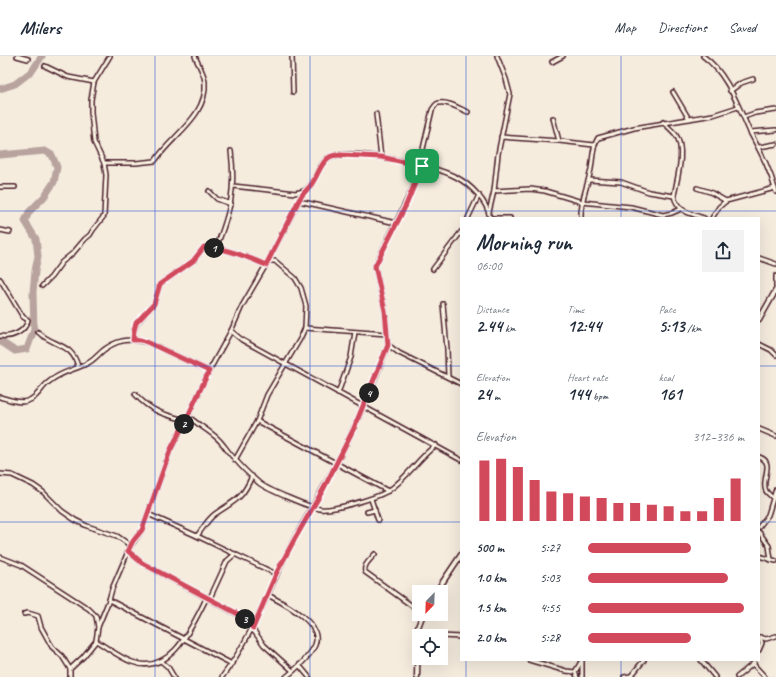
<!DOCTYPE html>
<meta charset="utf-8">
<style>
:root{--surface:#fff;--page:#f2f2f3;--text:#1f2937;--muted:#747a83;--line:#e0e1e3;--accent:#d1495b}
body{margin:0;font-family:Caveat,sans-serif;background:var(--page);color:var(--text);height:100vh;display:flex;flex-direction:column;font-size:15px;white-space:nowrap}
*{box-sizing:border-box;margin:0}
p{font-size:13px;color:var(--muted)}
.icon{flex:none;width:22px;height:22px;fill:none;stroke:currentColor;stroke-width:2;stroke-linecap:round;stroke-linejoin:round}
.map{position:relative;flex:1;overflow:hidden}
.panel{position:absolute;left:460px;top:161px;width:300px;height:444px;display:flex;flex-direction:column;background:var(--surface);border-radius:0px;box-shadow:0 4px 16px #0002}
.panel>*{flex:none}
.needle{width:26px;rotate:203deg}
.buttons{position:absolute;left:412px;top:529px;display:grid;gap:8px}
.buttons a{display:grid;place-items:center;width:36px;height:36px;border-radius:0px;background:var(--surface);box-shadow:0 4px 16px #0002;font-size:20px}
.pin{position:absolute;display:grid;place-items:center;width:34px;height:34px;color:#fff;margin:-17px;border-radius:8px;box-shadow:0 2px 6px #0006}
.km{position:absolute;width:20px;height:20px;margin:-10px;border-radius:50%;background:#222;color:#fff;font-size:11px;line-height:20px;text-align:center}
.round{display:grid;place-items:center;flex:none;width:42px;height:42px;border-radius:0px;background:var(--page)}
.overview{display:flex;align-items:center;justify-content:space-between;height:68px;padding:0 16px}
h1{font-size:22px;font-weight:800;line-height:30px}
.metrics{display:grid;grid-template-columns:repeat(3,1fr);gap:6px;height:68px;padding:4px 16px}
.metrics div{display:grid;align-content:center}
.metrics b{font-size:17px;font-weight:800}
.metrics small{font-size:11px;font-weight:400}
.metrics p{font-size:11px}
.chart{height:112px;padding:8px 16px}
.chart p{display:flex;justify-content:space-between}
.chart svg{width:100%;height:72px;margin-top:4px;stroke:var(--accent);stroke-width:6}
ul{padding:0 16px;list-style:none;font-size:13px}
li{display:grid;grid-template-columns:64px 48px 1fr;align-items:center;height:30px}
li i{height:10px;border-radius:5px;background:var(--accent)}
header{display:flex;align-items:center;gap:24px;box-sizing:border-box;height:56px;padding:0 20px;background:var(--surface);border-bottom:1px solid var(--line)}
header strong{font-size:19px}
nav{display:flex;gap:22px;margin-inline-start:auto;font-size:14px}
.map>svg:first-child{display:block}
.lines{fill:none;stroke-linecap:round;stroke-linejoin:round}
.river{stroke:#b8a39e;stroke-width:7}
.minor-casing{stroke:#4a1f2b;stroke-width:6}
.tertiary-casing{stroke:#4a1f2b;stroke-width:7}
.minor{stroke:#fcf5e5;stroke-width:3}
.tertiary{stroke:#fcf5e5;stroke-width:4}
.route-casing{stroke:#fff;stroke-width:8}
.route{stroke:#d1495b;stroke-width:5}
.grid{fill:none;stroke:#1d4ed8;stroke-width:1;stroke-opacity:0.55}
</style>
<header>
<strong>Milers</strong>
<nav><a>Map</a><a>Directions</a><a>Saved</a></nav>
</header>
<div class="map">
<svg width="776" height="621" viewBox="0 0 776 621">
<rect width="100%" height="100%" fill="#f5ecde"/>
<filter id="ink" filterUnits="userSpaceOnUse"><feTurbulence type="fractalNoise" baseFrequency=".025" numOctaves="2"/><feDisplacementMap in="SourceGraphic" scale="8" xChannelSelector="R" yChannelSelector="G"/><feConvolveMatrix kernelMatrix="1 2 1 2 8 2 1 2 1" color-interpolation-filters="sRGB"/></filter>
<g filter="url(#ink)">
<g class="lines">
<!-- river -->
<g class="river">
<polyline points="0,33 15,28 32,15 42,0"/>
<polyline points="0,99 45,95 52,99 57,111 54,126 44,141 29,156 25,165 36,183 38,200 35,215 33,236 34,274 27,293 15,295 0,285"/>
</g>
<defs>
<g id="minor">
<polyline points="17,0 28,3"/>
<polyline points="292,0 293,36"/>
<path d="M703,0C727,17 738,50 750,76C761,97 770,113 776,136"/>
<polyline points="552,6 563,0"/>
<polyline points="45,10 68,21 94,26"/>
<polyline points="730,35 741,27 753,23"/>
<polyline points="673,36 689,63"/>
<polyline points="376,58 381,101"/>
<polyline points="744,61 755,57 776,54"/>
<polyline points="553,62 559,85"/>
<path d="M663,66C667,70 672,74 676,79C686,94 677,123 674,140C677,155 691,158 704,162"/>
<polyline points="750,76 776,74"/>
<polyline points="501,81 559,85 594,89"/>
<polyline points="759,91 776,88"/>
<path d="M104,107H136L155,105C171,80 208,60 205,26C204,16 198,9 195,0"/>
<polyline points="589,124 621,126 649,136 674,140"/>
<path d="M233,130L296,137C298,136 302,136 304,135C318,127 317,104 333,100C358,93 432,109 456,121C471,129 487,145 490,162"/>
<polyline points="0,131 15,131"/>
<polyline points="697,132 710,136 726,145"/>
<polyline points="209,135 217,143 231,148"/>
<polyline points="494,135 530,133 545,135 582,146 631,151 663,159 672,157 681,153"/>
<polyline points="299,145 396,167"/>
<polyline points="489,156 494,135 498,98 510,38 506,23 497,0"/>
<polyline points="468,162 479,139"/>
<polyline points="490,162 510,162"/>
<path d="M581,162C580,145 588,129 591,113C593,103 592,91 598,82L634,72L713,59L738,51"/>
<polyline points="712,162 719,151 726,145 775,132"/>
<polyline points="0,174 10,176"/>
<path d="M216,192C230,156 236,135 231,95"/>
<polyline points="759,202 776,208"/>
<polyline points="268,205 304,135"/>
<polyline points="433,213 461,176"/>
<polyline points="776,220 776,231"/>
<path d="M0,223L23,261L28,264C25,276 12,282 0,280"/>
<polyline points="42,230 51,221 62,206 73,197 85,183 90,179 93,174 104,160 106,119 104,107 94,86 91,56 91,44 94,26 110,0"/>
<polyline points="443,248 447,293 448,321"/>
<polyline points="305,272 387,278"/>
<polyline points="231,275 242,284 461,404"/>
<path d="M38,276C52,290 73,287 78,311"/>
<path d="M133,284L134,275L137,267L154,248L160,228L193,205L204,191C221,190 250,202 266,209"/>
<polyline points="759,288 771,294 776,299"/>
<path d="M461,328L399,297L388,289L385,255L375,210L416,125L422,110L423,93L432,54C434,51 436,47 439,47C448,45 460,53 468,56"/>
<polyline points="338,337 351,301 355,276"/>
<path d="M135,338C150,355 164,359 186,364"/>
<path d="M0,341C8,343 19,348 27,345C37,343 42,330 50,325C61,316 74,314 86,308C94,305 99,297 105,293C118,283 134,282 149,287L209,315"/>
<path d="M188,360C197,368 208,374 217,382C224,388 228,397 235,403C242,412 251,420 259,427C268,434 309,451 320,453C333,455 376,442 388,435C407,423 418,402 436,389"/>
<polyline points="257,365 388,435"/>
<polyline points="759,373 776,380"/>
<path d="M759,401C776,406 760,424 766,435C768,438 771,440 773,442"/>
<polyline points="0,418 12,419 33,429 43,436 62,455 75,464 87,470 117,480 127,487 130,491"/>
<polyline points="371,443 378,464"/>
<polyline points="367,456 375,454"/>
<polyline points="148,458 197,480 276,518"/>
<polyline points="759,471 768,459 776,433"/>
<polyline points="759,476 769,490 771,504"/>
<path d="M197,480C203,472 208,463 215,458C235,444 242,444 252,420"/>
<polyline points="128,495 142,507 237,558 246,564 264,589 293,615"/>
<path d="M375,498C370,504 363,509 365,516L419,555"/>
<polyline points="759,500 776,505"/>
<polyline points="0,501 21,509 89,553 96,560 98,571"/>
<path d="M268,539C283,547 324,567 315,589C309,602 296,613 286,621"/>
<polyline points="210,542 227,505 235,498"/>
<polyline points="109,544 232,608"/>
<polyline points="24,558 28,557 38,560 41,571 52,591 62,600 70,613"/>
<polyline points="431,580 432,580"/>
<polyline points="441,580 461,581"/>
<polyline points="760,581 766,583 776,580"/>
<path d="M96,585C108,592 119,601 132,606C172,621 193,568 207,541"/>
<polyline points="759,594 762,587 760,581"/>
<polyline points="529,604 566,615 575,616"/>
<polyline points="582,604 582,621"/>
<polyline points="701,604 715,621"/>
<polyline points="754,604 754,609 765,621"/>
<polyline points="161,605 168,611 174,621"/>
<polyline points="299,609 309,621"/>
<polyline points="631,620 644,604"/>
<polyline points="70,621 70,613 83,601 96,585 98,571 109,544 112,533 130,491 142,474 170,395 188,360 209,315 231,275 242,250 266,209 268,205 275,205 295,222 301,232 306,250 305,272 300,283 267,339 257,365 235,404"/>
<path d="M222,621C253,580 269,532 292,487C302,468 313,450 323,432C349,386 370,338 388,289"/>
<polyline points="577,621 575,616 582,604"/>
<polyline points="624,621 631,620 633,621"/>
<polyline points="737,621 754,607"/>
</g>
<g id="tertiary">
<polyline points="759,264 776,234"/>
<polyline points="436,536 461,499"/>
<polyline points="417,621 418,571 423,558"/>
</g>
</defs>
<!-- minor casing -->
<use href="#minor" class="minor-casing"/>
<!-- tertiary casing -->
<use href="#tertiary" class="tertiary-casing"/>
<!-- minor -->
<use href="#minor" class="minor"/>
<!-- tertiary -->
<use href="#tertiary" class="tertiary"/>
</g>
</g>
<g class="lines" filter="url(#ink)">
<defs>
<path id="route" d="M342,99L381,101L422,110L406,149L375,210L385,255L388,289L354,372L324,432L293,486L276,518L253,572L246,564L238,558L142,507L128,495L133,485L142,474L170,395L188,360L209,315L149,287L141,284H133L134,275L136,267L154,248L160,228L193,205L204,191C221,190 250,202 266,209L299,144C302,138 306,135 310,130C317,122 319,110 327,103C331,99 336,99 342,99Z"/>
</defs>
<!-- route casing -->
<use href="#route" class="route-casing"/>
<!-- route -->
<use href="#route" class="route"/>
</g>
<!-- grid -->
<path class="grid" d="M155,0V621M310,0V621M466,0V162M621,0V162M0,155H776M0,310H461M759,310H776M0,466H461M759,466H776M466,604V621M621,604V621"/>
</svg>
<div class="buttons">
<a><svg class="needle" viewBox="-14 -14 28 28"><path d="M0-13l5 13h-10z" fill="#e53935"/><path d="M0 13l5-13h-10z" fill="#747a83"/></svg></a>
<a><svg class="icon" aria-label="locate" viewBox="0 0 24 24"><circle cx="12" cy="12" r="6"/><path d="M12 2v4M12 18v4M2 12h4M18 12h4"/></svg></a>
</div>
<div class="pin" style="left:422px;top:110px;background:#1e9e55"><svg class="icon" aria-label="arrive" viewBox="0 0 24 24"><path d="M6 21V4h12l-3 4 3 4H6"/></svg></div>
<b class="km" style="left:214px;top:192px">1</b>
<b class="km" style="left:184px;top:368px">2</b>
<b class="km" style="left:245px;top:563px">3</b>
<b class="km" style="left:369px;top:337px">4</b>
<section class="panel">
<div class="overview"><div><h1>Morning run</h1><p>06:00</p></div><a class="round"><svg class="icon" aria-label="share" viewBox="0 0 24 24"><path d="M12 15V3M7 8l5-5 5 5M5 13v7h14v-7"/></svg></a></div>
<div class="metrics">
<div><p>Distance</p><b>2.44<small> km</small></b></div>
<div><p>Time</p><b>12:44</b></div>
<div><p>Pace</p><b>5:13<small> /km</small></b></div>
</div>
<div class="metrics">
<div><p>Elevation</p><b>24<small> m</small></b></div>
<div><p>Heart rate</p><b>144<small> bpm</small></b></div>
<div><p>kcal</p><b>161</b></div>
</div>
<div class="chart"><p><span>Elevation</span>312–336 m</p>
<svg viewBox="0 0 160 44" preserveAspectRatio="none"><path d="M5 44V7M15 44V6M25 44V11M35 44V19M45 44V26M55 44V27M65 44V29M75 44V30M85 44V33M95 44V33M105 44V34M115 44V35M125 44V38M135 44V38M145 44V30M155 44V18"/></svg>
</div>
<ul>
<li><b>500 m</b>5:27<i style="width:66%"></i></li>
<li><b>1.0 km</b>5:03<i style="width:90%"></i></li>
<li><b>1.5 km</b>4:55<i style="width:100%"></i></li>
<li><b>2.0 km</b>5:28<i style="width:66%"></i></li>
</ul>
</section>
</div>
